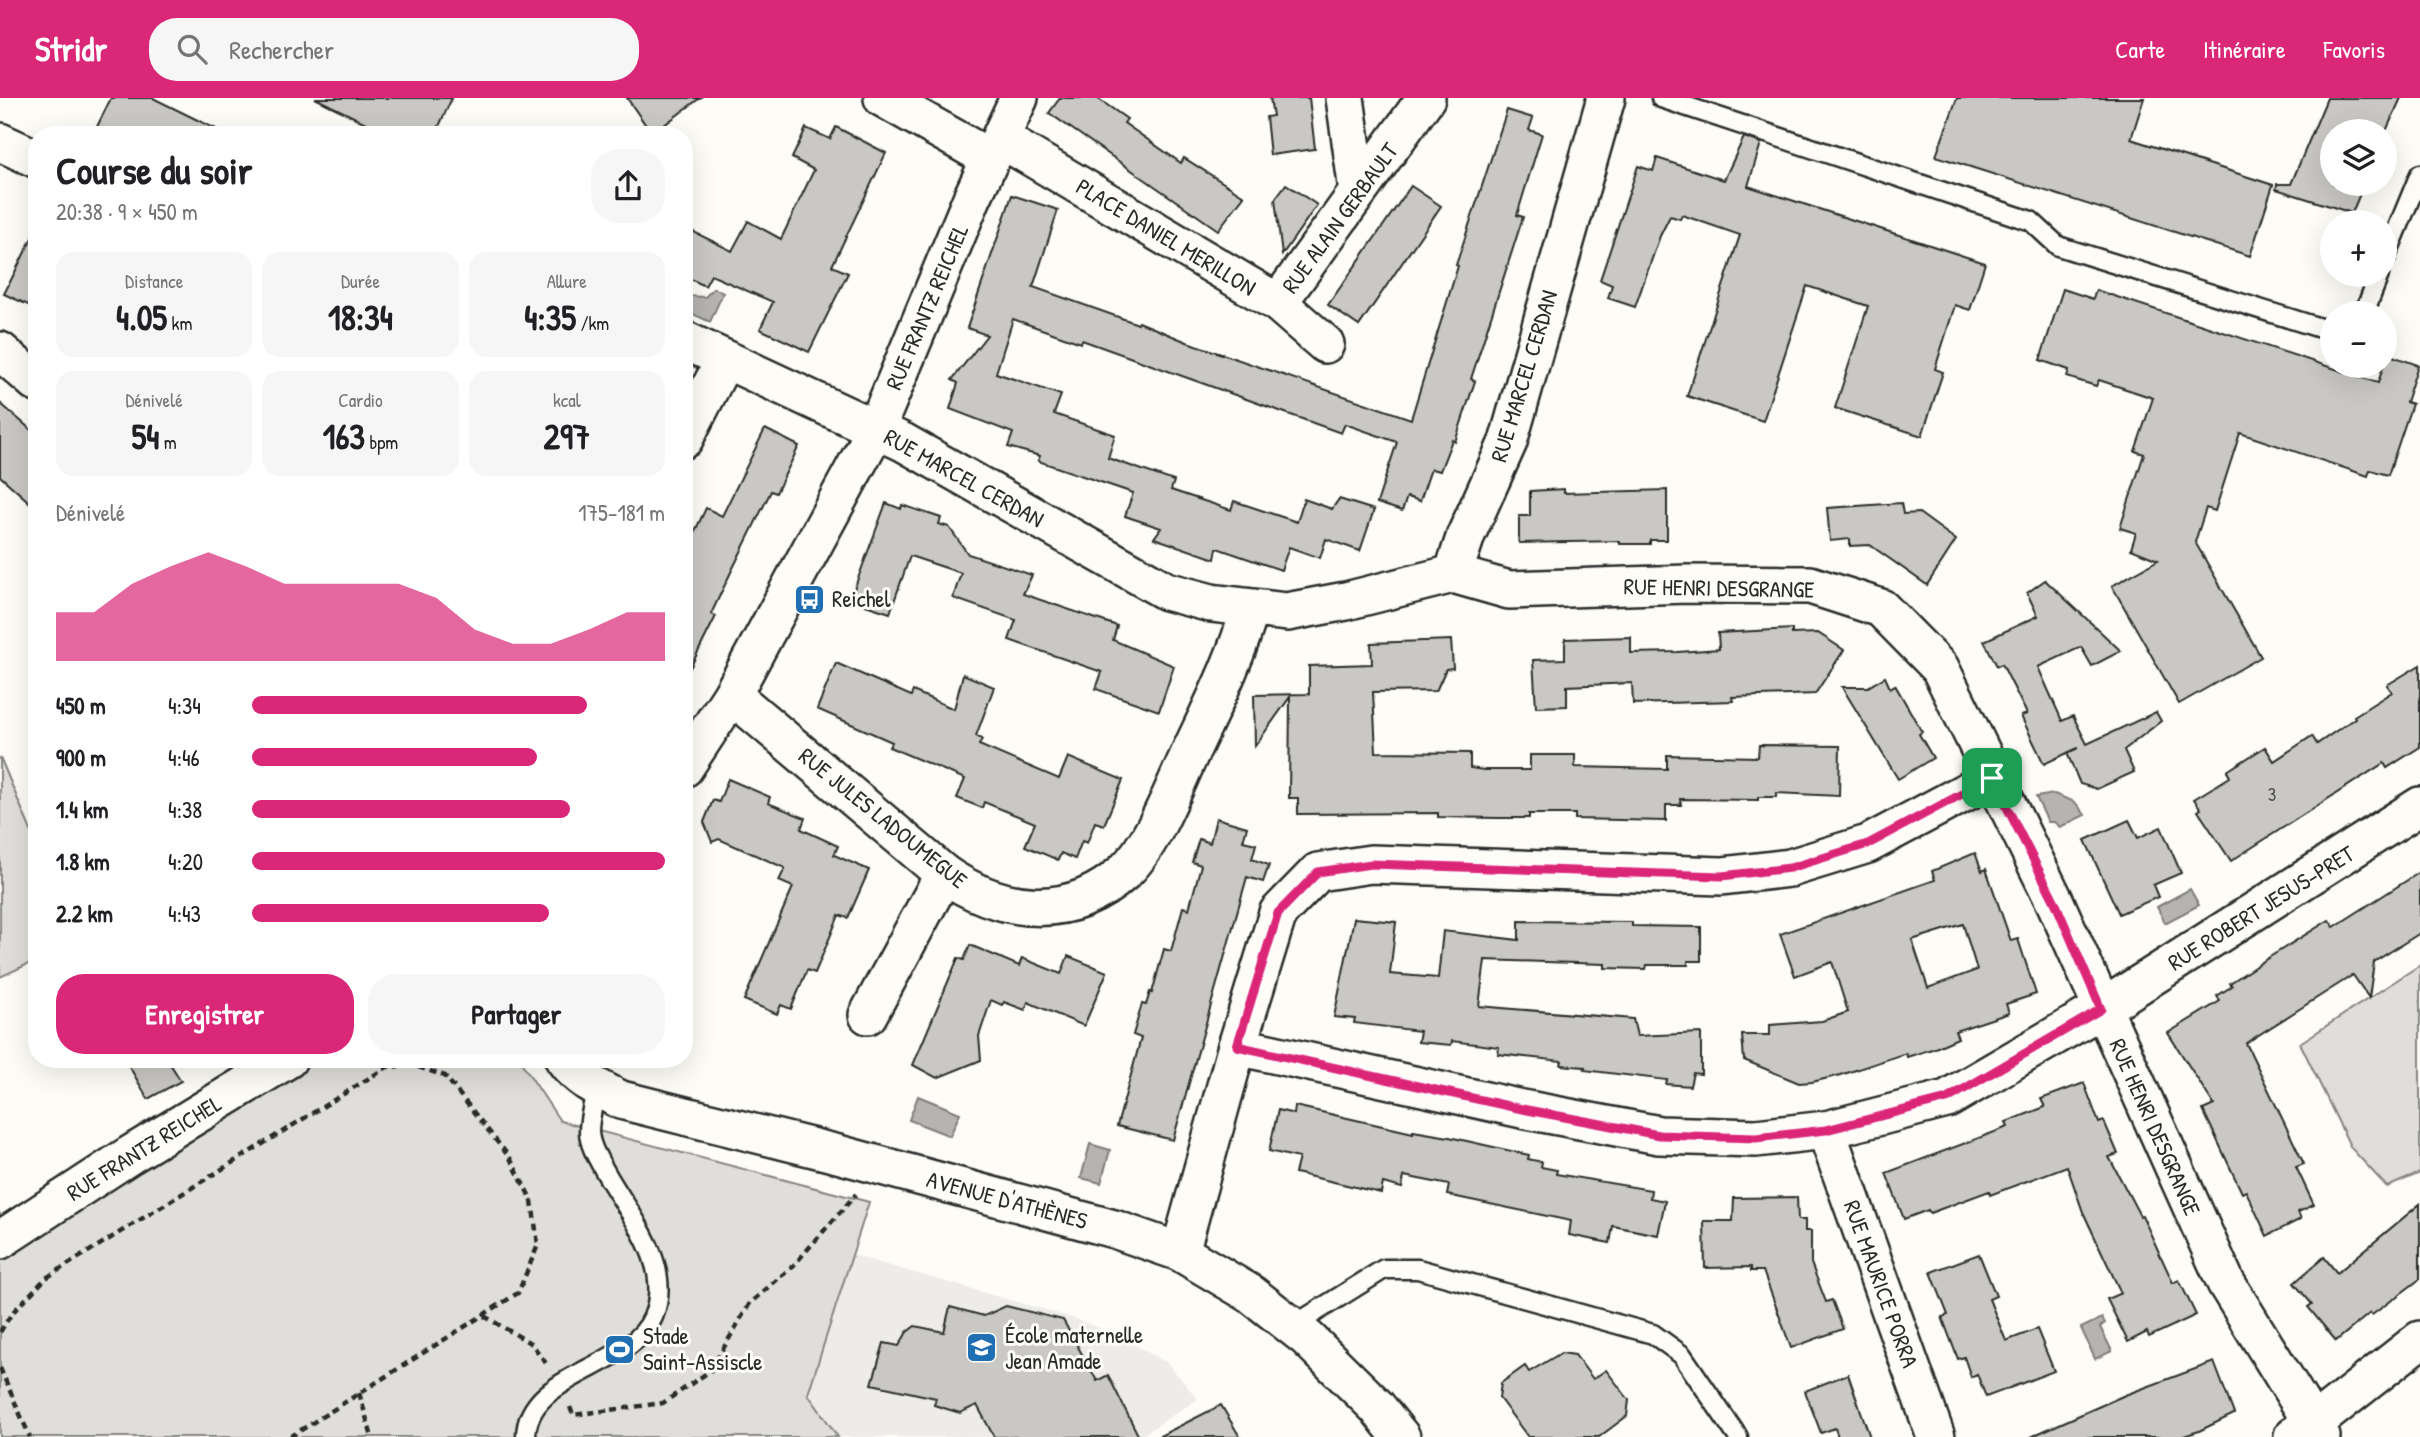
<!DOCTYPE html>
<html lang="fr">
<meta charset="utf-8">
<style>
:root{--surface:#fff;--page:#f6f6f6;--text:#202124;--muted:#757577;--accent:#db2777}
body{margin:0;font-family:"Patrick Hand",sans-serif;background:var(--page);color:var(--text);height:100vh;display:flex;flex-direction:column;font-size:26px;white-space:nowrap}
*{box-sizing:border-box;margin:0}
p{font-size:23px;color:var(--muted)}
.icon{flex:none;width:38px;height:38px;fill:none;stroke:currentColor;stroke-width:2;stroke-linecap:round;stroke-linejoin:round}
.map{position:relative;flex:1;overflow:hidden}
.details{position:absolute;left:28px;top:28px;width:665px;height:942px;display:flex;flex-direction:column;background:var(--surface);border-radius:28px;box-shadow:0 7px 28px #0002}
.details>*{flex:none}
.buttons{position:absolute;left:2320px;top:21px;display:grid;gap:14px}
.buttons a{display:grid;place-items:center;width:77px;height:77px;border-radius:50%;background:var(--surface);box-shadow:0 7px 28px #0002;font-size:35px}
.pin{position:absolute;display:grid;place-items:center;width:60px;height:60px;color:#fff;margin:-30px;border-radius:14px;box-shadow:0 4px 10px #0006}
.round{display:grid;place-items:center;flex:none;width:74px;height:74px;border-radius:28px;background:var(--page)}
.headline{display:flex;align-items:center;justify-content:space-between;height:119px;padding:0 28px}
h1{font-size:38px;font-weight:700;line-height:52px}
.metrics{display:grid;grid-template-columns:repeat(3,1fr);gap:10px;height:119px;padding:7px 28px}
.metrics div{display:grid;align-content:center;border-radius:18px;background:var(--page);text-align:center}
.metrics b{font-size:35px;font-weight:700}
.metrics small{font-size:19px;font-weight:400}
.metrics p{font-size:19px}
.chart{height:196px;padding:14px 28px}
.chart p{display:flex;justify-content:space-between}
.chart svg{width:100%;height:126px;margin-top:7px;fill:var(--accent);opacity:.7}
.button{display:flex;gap:14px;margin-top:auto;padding:14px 28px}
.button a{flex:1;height:80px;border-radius:28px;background:var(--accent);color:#fff;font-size:28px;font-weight:700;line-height:80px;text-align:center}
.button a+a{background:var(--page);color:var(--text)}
ul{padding:0 28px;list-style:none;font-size:23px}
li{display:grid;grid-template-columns:112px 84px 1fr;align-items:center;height:52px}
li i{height:18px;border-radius:9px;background:var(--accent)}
header{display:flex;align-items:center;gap:42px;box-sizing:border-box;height:98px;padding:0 35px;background:var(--accent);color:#fff}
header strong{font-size:33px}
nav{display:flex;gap:38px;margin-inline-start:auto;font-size:24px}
.search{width:490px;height:63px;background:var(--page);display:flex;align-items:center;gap:18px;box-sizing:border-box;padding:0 24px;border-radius:28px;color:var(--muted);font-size:26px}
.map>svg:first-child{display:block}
.built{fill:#edece8}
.green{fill:#dfdeda;stroke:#858482;stroke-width:2}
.water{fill:#b5b4b1;stroke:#7e7d7b;stroke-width:2}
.building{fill:#c9c8c4;stroke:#2b2b2b;stroke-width:2;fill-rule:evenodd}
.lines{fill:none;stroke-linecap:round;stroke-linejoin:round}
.service-casing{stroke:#2b2b2b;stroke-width:23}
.minor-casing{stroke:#2b2b2b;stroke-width:42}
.path{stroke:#2b2b2b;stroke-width:4.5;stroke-dasharray:7 5;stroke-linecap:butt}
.service{stroke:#fdfcf7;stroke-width:18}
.minor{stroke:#fdfcf7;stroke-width:37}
.route-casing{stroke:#fff;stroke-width:14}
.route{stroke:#db2777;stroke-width:9}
.labels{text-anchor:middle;stroke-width:6;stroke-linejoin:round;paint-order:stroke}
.number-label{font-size:19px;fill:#525251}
.street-label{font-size:23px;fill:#2b2b2b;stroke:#fdfcf7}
.poi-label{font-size:23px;fill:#2b2b2b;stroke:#fdfcf7;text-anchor:start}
</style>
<header>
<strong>Stridr</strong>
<div class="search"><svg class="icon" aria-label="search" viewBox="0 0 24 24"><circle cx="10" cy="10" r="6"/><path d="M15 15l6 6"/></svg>Rechercher</div>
<nav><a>Carte</a><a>Itinéraire</a><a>Favoris</a></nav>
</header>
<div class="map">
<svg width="2420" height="1339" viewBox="0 0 2420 1339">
<rect width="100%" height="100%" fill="#fdfcf7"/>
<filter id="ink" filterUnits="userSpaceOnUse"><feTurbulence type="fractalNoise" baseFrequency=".0143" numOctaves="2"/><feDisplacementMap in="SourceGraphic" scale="14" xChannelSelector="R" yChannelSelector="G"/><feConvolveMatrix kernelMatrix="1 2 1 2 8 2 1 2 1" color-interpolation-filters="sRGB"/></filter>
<g filter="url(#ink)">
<!-- built -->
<polygon class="built" points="852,1157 1069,1219 1114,1235 1167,1265 1198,1301 1139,1339 838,1339 808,1296"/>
<!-- green -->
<g class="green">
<polygon points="0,659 37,747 37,862 0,879"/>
<polygon points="2420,867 2420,1075 2387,1089 2351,1050 2300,945"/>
<polygon points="260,961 519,961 560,1023 869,1104 808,1296 838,1339 0,1339 0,1116 2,1119"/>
</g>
<!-- water -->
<g class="water">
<polygon points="714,190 723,195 710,224 684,212 687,198 705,199"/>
<polygon points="2054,696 2075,704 2085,717 2060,729 2054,724 2048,724 2036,699"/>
<polygon points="2190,791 2199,807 2165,825 2157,809"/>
<polygon points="918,998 960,1015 950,1038 909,1022"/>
<polygon points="1090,1046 1110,1052 1101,1085 1081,1080"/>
<polygon points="2102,1220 2105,1225 2100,1229 2112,1253 2095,1261 2081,1230"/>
</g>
<!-- building -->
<g class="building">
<polygon points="111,0 153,0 228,37 93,37"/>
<polygon points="315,0 452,0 435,37 390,37"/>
<polygon points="627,0 700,0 652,36"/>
<polygon points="1060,0 1097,0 1127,21 1124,25 1181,65 1184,60 1244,98 1218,132 1049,15"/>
<polygon points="1270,0 1309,0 1315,51 1270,57 1266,19 1273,18"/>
<polygon points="1957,0 2144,0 2131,41 2273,87 2250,158 1936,58"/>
<polygon points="2327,0 2401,0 2386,33 2333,33 2333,86 2364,86 2352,115 2276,91 2277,86 2291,86"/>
<polygon points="1507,12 1533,20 1529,32 1542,36 1517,117 1523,119 1471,281 1475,283 1455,344 1452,342 1440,373 1431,371 1420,403 1407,399 1402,413 1377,405 1397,344 1345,326 1341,335 1082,242 1081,245 1013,221 996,275 1061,297 1054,316 1115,337 1108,360 1174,383 1171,392 1231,412 1234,403 1297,424 1304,401 1332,411 1339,401 1374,412 1360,453 1326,441 1320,460 1289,449 1281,472 1217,450 1215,461 1154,440 1161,430 1125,418 1133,395 1038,363 1040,358 1008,349 1013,335 950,311 958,285 952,282 987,237 967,230 1012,97 1058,112 1033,189 1138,226 1139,224 1187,244 1411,321 1458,168 1456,167"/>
<polygon points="836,29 886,55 832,168 848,175 809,254 760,231 773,204 711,177 705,188 684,178 684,129 732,153 748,123 781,141 814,72 792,60 806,30 830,41"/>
<polygon points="1744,39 1761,45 1748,88 1985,165 1970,212 1955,207 1935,271 1943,274 1922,338 1835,310 1868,208 1807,188 1763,323 1687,298 1740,137 1682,117 1680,121 1670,118 1660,138 1635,209 1608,200 1612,187 1600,182 1638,68 1653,73 1657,60 1724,82"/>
<polygon points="1286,86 1317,107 1282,157 1275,101"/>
<polygon points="1411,88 1441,108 1359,228 1328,207"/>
<polygon points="37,130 37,211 4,196"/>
<polygon points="2063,191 2093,201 2096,192 2378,285 2387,256 2418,267 2406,304 2412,306 2388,377 2370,372 2368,378 2240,335 2215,413 2206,410 2195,444 2261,559 2179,606 2112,488 2158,462 2131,451 2136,435 2120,430 2144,356 2135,353 2153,300 2099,282 2096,288 2067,279 2069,272 2040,262"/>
<polygon points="0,305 37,337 37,411 0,378"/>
<polygon points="765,331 799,348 776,395 771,393 731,474 711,516 716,518 684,582 684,456 706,410 722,418"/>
<polygon points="1564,391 1564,395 1667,392 1667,442 1650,442 1650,446 1620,446 1620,443 1519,445 1519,418 1530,418 1530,393"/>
<polygon points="886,405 901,411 902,407 941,420 939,426 949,429 968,456 1032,477 1023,496 1117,528 1113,542 1174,568 1159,613 1096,591 1102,574 1009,542 1016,522 953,500 961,475 910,458 890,515 850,502"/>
<polygon points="1901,405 1903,416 1919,415 1956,442 1927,487 1870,447 1850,448 1850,441 1830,443 1827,410"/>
<polygon points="2045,482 2121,553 2092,568 2081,549 2038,569 2062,623 2073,618 2087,646 2156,614 2161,623 2124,652 2134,674 2097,691 2080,686 2067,655 2078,650 2044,666 2021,618 2027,616 2002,566 1997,568 1984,543 2038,518 2027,495"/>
<polygon points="1792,531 1792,536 1818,535 1844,552 1815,596 1732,599 1733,603 1633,606 1632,585 1567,588 1567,608 1536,609 1533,562 1565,561 1565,541 1631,539 1631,555 1678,554 1719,551 1718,535"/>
<polygon points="1451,542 1453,570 1446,571 1436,593 1373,594 1376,654 1470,655 1470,670 1484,672 1530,672 1530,657 1575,657 1575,669 1667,671 1667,657 1758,659 1759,647 1840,648 1839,698 1776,695 1776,699 1758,699 1758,702 1680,701 1681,707 1666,707 1666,723 1575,721 1575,716 1529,716 1529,720 1498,720 1438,719 1438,715 1298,716 1298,700 1289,700 1290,599 1255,648 1254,597 1309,596 1309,568 1372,566 1371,545"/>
<polygon points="836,565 911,598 913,593 954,611 963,576 994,589 976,638 982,641 979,647 1059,681 1068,659 1123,682 1104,727 1095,724 1087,745 1082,743 1075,761 1061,755 1058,762 1025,748 1035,725 984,704 982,710 957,700 965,681 889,649 892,644 817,611"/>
<polygon points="2420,567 2420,649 2387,670 2384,665 2231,763 2198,713 2201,711 2194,701 2230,679 2227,673 2265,649 2274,663 2312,638 2317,646 2355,620 2354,618 2392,594 2387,587"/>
<polygon points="1885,579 1890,590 1895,587 1922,634 1919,636 1933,660 1898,681 1842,589 1868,589"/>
<polygon points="728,681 770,699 768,705 805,720 801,731 838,748 834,757 869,772 848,820 839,817 815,875 807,872 791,911 781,907 777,916 744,902 793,789 779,783 785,770 719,741 712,744 704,724 713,702 719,704"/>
<polygon points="1216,720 1247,729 1243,743 1256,746 1252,761 1269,767 1263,784 1247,779 1173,1042 1117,1028 1141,940 1133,937 1142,906 1146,907 1150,894 1152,895 1164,851 1171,853 1183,809 1189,811 1201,767 1192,764 1199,741 1210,745"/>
<polygon points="2129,722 2138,740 2161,729 2181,775 2153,787 2158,799 2119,816 2085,742"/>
<path d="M1975,755L1982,773L1986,771L2011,843L2018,841L2036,896L2006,906L2009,915L1955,933L1958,940L1935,950L1907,959L1906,955L1841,977L1812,984L1799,985L1744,962L1742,937H1770V927L1822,923L1848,914L1832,864L1795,878L1780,836L1935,782L1932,773ZM1963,826L1977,872L1928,890L1912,842Z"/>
<polygon points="2420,774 2420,835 2374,864 2369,900 2353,877 2246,945 2304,1066 2296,1069 2314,1107 2298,1114 2301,1121 2267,1138 2246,1093 2242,1095 2203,1012 2214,1007 2168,935 2220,903 2217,898 2232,888 2230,885 2268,860 2329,822 2334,829"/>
<polygon points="1354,820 1396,824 1390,876 1438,880 1443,833 1519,842 1519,823 1632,824 1632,828 1701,829 1701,863 1688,863 1688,867 1647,867 1646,871 1605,870 1605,866 1485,862 1479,908 1633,921 1637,938 1701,935 1701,976 1693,975 1690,988 1666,986 1667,982 1584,972 1585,969 1561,967 1562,963 1498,956 1499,949 1452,943 1451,947 1418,944 1420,933 1354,925 1355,921 1334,919"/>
<polygon points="970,847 1019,868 1022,860 1061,876 1068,858 1107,874 1084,928 1028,904 1025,912 1004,904 1002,907 991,902 979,938 981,962 937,980 913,967 958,860 964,862"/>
<polygon points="125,961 167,961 181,983 148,1001"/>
<polygon points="2084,985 2099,1025 2104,1023 2118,1056 2109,1059 2140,1118 2142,1117 2173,1185 2179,1182 2196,1217 2149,1239 2147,1234 2128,1244 2107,1201 2121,1195 2083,1114 2067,1068 1990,1097 1989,1093 1930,1115 1928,1112 1904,1121 1886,1075 2008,1029 2006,1024 2045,1009 2041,1001"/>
<polygon points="1295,1008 1413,1035 1413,1033 1449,1039 1529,1057 1528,1061 1542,1064 1541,1069 1557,1072 1556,1076 1651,1092 1650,1100 1665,1103 1658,1137 1613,1128 1610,1145 1569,1137 1571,1123 1447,1097 1449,1087 1404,1078 1402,1090 1383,1085 1381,1095 1295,1075 1299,1060 1269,1053 1278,1012 1294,1016"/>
<polygon points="1797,1099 1798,1122 1805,1122 1805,1133 1811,1133 1811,1165 1826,1204 1832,1202 1843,1231 1791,1250 1763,1173 1751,1173 1751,1169 1705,1170 1704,1123 1733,1123 1734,1100"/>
<polygon points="2420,1106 2420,1181 2372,1217 2370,1215 2336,1243 2308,1209 2312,1206 2294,1185 2324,1159 2337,1175"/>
<polygon points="1979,1156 1996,1198 1989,1201 2006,1243 2037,1231 2054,1273 1986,1299 1977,1276 1971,1279 1964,1259 1958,1261 1942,1219 1948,1217 1931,1174"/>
<polygon points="1006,1208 1063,1222 1097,1283 1108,1277 1139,1339 994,1339 977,1307 960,1315 934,1307 936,1300 872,1286 884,1245 899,1248 907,1234 915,1228 944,1234 950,1209 984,1218"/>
<polygon points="1561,1255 1575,1257 1593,1281 1606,1272 1629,1302 1627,1318 1599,1339 1528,1339 1499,1300 1501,1285 1525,1268 1529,1274"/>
<polygon points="2214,1264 2234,1316 2199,1333 2181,1339 2030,1339 2125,1297"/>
<polygon points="1848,1276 1858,1305 1870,1339 1838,1339 1835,1330 1821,1335 1805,1293"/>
<polygon points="1221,1307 1240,1339 1158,1339"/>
</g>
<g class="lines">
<defs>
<g id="service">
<polyline points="1661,0 2031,123 2058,148 2333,234"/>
<polyline points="2385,161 2420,76"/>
<polyline points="2364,215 2379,177"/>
<polyline points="1293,1228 1384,1171 1418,1171 1653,1236 1682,1257 1738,1339"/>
<path d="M526,1339C526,1274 632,1271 653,1219C674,1168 631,1119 607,1077C600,1064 589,1048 589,1033C589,1019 594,1003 597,990"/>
</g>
<g id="minor">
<polyline points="883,0 991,61"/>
<polyline points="1345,0 1358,93"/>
<polyline points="1001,41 1278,205 1325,246"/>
<polyline points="0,44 37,61"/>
<polyline points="1278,205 1426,0"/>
<polyline points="684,242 903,344 1166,493 1211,505 1287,514 1346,503 1453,476 1466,437 1508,344 1606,0"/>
<polyline points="0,253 37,285"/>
<polyline points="684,341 725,261"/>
<polyline points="1453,476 1509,492 1687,486 1810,487 1881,510 1940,570 2055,804 2226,1185 2321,1339"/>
<path d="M732,597L944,776C1001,815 1070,824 1124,774C1153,747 1174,689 1191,653C1213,606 1236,561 1250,511"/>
<polyline points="684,670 732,597 876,331 972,100 1019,0"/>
<polyline points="868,917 944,776"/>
<polyline points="1237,948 1522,1011 1659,1037 1756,1040 1826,1032 1947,1001 2101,911 2420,708"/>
<path d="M564,961C578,981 599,991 621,1002L838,1056L1114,1131L1180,1154L1251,1196L1307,1240L1377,1309L1401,1339"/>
<polyline points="1826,1032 1936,1339"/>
<polyline points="0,1142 130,1057 288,961"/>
<polyline points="1180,1154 1237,948 1278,815 1318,774 1371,766 1722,778 1790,770 1868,746 1992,680"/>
<polyline points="2293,1338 2312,1327 2420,1242"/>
</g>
</defs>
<!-- service casing -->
<use href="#service" class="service-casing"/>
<!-- minor casing -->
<use href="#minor" class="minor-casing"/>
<!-- path -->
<g class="path">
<polyline points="484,1218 532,1246 548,1268"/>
<polyline points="0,1234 12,1215 46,1180 387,969 412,967 445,978 510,1060 532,1103 538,1147 518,1195 290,1339"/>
<polyline points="0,1270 30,1339"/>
<polyline points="359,1295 372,1339"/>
<polyline points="570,1309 573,1317 663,1305 710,1273 750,1205 794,1167 856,1096"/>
</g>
<!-- service -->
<use href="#service" class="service"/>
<!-- minor -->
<use href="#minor" class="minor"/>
</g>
</g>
<g class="lines" filter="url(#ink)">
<defs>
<polygon id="route" points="1992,680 2055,804 2101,911 1947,1001 1826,1032 1756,1040 1659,1037 1522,1011 1237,948 1278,815 1318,774 1371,766 1722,778 1790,770 1868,746"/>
</defs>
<!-- route casing -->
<use href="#route" class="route-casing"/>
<!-- route -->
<use href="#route" class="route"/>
</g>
<!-- icons -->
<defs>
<symbol id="bus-square" viewBox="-11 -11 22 22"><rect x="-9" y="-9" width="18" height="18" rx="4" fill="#1f6fb2" stroke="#fdfcf7"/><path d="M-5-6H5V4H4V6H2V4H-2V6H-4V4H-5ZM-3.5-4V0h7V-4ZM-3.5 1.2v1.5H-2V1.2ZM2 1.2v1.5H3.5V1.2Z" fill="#fff"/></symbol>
<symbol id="school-square" viewBox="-11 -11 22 22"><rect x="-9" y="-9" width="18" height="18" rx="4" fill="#1f6fb2" stroke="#fdfcf7"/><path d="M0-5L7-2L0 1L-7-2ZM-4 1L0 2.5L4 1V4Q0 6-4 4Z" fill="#fff"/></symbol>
<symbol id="stadium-square" viewBox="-11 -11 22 22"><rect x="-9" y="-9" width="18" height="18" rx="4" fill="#1f6fb2" stroke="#fdfcf7"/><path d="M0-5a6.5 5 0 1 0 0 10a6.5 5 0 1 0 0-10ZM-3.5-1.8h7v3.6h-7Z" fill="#fff"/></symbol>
</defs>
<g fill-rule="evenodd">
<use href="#bus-square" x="792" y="484" width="35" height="35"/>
<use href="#school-square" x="964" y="1232" width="35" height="35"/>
<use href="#stadium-square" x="602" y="1234" width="35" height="35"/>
</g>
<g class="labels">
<!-- number labels -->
<g class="number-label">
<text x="2272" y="703">3</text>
</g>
<!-- street labels -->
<g class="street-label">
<text transform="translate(1340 120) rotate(-54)" y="8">RUE ALAIN GERBAULT</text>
<text transform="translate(1166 139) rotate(31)" y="8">PLACE DANIEL MERILLON</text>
<text transform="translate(927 209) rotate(-67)" y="8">RUE FRANTZ REICHEL</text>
<text transform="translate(1524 278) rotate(-73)" y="8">RUE MARCEL CERDAN</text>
<text transform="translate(964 380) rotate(29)" y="8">RUE MARCEL CERDAN</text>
<text transform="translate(1719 490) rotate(1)" y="8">RUE HENRI DESGRANGE</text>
<text transform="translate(883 720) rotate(39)" y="8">RUE JULES LADOUMEGUE</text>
<text transform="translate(2261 810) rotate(-32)" y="8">RUE ROBERT JESUS-PRET</text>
<text transform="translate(2155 1029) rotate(66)" y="8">RUE HENRI DESGRANGE</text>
<text transform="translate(144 1050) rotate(-32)" y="8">RUE FRANTZ REICHEL</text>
<text transform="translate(1007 1102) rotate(15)" y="8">AVENUE D'ATHÈNES</text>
<text transform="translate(1881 1186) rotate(70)" y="8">RUE MAURICE PORRA</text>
</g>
<!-- poi labels -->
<g class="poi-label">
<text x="832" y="509">Reichel</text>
<text x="1005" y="1245">École maternelle<tspan x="1005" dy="26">Jean Amade</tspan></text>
<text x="643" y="1246">Stade<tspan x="643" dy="26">Saint-Assiscle</tspan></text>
</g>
</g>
</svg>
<div class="buttons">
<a><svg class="icon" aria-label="layers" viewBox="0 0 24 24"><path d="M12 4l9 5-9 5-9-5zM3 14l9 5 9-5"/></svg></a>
<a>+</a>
<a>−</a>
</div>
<div class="pin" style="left:1992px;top:680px;background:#1e9e55"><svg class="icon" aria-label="arrive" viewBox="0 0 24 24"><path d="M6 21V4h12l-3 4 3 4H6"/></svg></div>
<section class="details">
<div class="headline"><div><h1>Course du soir</h1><p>20:38 · 9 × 450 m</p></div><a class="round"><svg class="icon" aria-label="share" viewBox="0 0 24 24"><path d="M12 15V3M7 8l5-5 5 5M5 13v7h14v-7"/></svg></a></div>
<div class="metrics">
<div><p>Distance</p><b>4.05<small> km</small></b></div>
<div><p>Durée</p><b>18:34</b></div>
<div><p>Allure</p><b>4:35<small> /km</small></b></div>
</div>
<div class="metrics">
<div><p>Dénivelé</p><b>54<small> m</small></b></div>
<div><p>Cardio</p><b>163<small> bpm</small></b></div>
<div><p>kcal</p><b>297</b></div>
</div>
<div class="chart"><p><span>Dénivelé</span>175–181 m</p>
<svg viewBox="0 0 160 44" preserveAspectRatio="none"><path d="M0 44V27L10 27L20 17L30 11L40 6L50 11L60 17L70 17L80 17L90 17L100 22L110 33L120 38L130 38L140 33L150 27L160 27V44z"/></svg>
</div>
<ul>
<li><b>450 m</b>4:34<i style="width:81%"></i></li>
<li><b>900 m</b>4:46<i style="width:69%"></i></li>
<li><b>1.4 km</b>4:38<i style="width:77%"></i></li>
<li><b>1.8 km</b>4:20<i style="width:100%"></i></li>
<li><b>2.2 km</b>4:43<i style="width:72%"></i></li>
</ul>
<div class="button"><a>Enregistrer</a><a>Partager</a></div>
</section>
</div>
